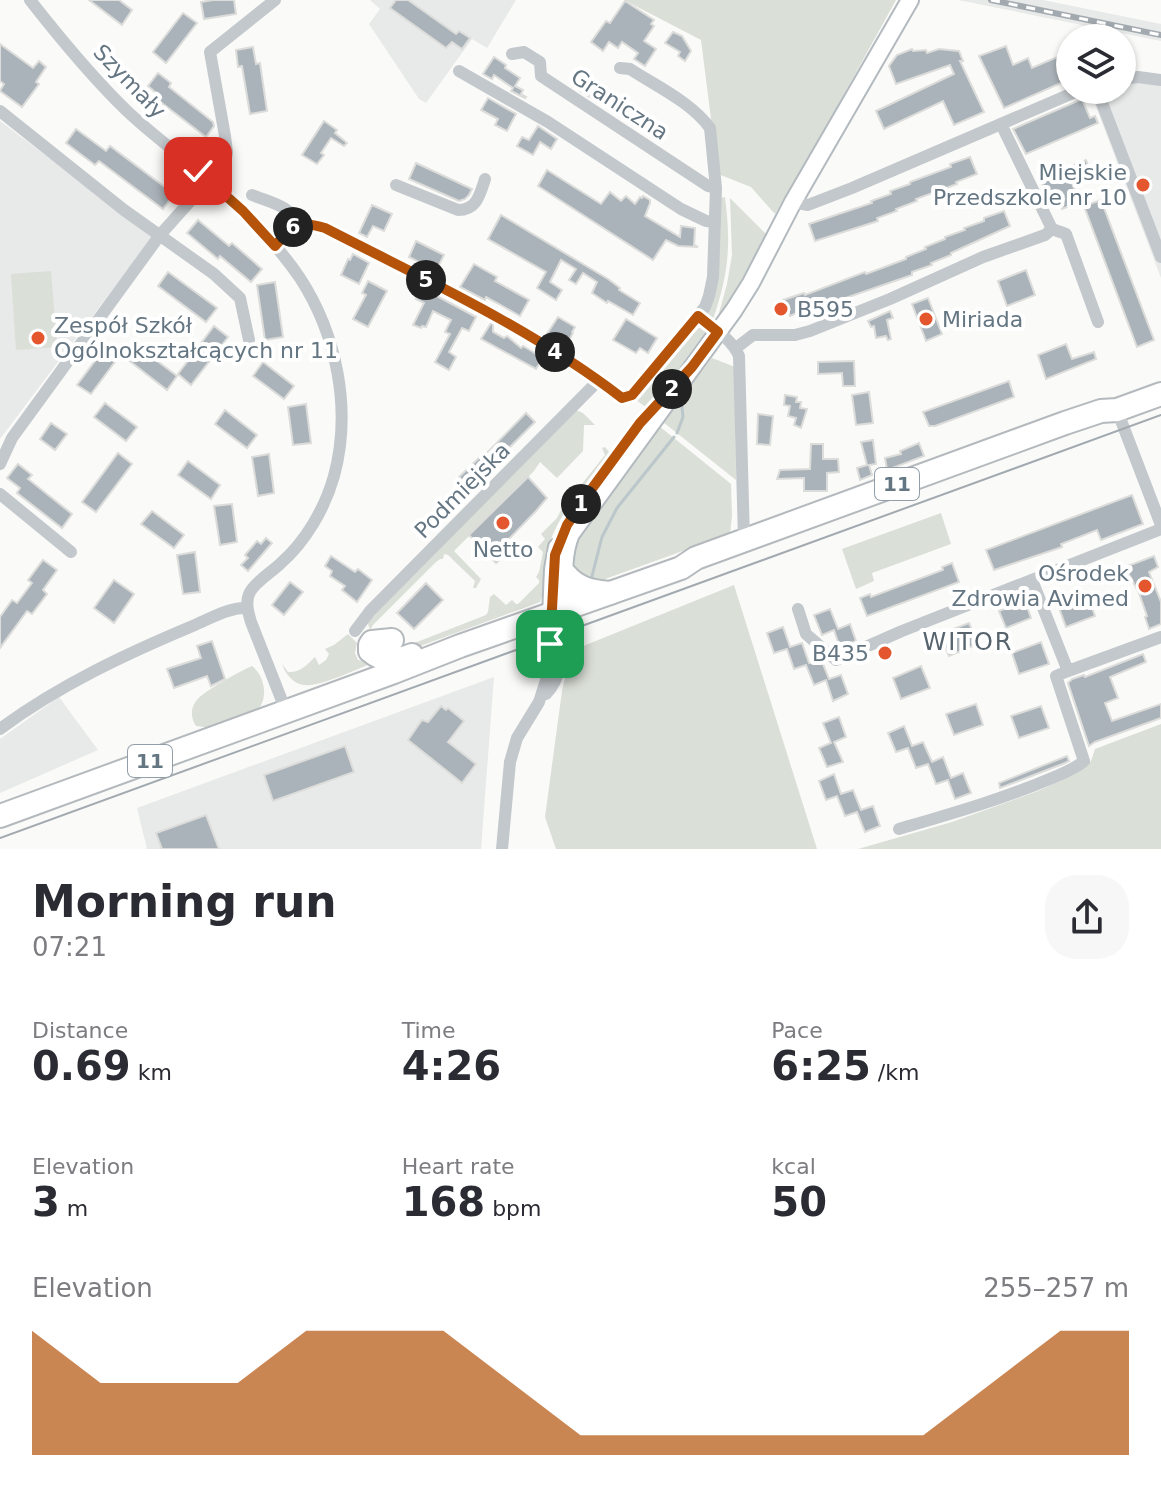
<!DOCTYPE html>
<meta charset="utf-8">
<style>
:root{--surface:#fff;--page:#f7f7f7;--text:#2b2b33;--muted:#7c7c81;--accent:#b45309}
body{margin:0;font-family:"DejaVu Sans",sans-serif;background:var(--page);color:var(--text);height:100vh;display:flex;flex-direction:column;font-size:30px;white-space:nowrap}
*{box-sizing:border-box;margin:0}
p{font-size:26px;color:var(--muted)}
.icon{flex:none;width:44px;height:44px;fill:none;stroke:currentColor;stroke-width:2;stroke-linecap:round;stroke-linejoin:round}
.map{position:relative;height:849px;overflow:hidden}
.panel{display:flex;flex-direction:column;background:var(--surface);flex:1}
.panel>*{flex:none}
.controls{position:absolute;left:1056px;top:24px;display:grid;gap:16px}
.controls a{display:grid;place-items:center;width:80px;height:80px;border-radius:50%;background:var(--surface);box-shadow:0 2px 6px #0004;font-size:40px}
.pin{position:absolute;display:grid;place-items:center;width:68px;height:68px;color:#fff;margin:-34px;border-radius:16px;box-shadow:0 4px 12px #0006}
.km{position:absolute;width:40px;height:40px;margin:-20px;border-radius:50%;background:#222;color:#fff;font-size:22px;line-height:40px;text-align:center}
.round{display:grid;place-items:center;flex:none;width:84px;height:84px;border-radius:32px;background:var(--page)}
.overview{display:flex;align-items:center;justify-content:space-between;height:136px;padding:0 32px}
h1{font-size:44px;font-weight:700;line-height:60px}
.metrics{display:grid;grid-template-columns:repeat(3,1fr);gap:12px;height:136px;padding:8px 32px}
.metrics div{display:grid;align-content:center}
.metrics b{font-size:40px;font-weight:700}
.metrics small{font-size:22px;font-weight:400}
.metrics p{font-size:22px}
.chart{height:224px;padding:16px 32px}
.chart p{display:flex;justify-content:space-between}
.chart svg{width:100%;height:144px;margin-top:8px;fill:var(--accent);opacity:.7}
.map>svg:first-child{display:block}
.built{fill:#e8e9e9}
.green{fill:#dadfd7}
.lines{fill:none;stroke-linecap:round;stroke-linejoin:round}
.stream{stroke:#bbc7cb;stroke-width:3}
.building{fill:#aab3b9;stroke:#dcdcda;stroke-width:2}
.secondary-casing{stroke:#b3babf;stroke-width:20}
.highway-casing{stroke:#b4b9bd;stroke-width:26}
.street{stroke:#c3c8cc;stroke-width:12}
.secondary{stroke:#fff;stroke-width:16}
.highway{stroke:#fff;stroke-width:22}
.tram{stroke:#a2aab0;stroke-width:2}
.rail-casing{stroke:#a2aab0;stroke-width:6}
.rail{stroke:#fff;stroke-width:3;stroke-dasharray:9;stroke-linecap:butt}
.route-casing{stroke:#fff;stroke-width:16}
.route{stroke:#b45309;stroke-width:10}
.poi-dot{fill:#e4572e;stroke:#fff;stroke-width:3}
.labels{text-anchor:middle;stroke-width:8;stroke-linejoin:round;paint-order:stroke}
.shield{fill:#fff;stroke:#939fa8;stroke-width:2}
.shield-label{font-size:20px;font-weight:bold;fill:#657683}
.street-label{font-size:22px;fill:#657683;stroke:#fff}
.poi-label{font-size:22px;fill:#657683;stroke:#fff;text-anchor:end}
.neighbourhood-label{font-size:24px;letter-spacing:2px;fill:#57646e;stroke:#fff}
</style>
<div class="map">
<svg width="1161" height="849" viewBox="0 0 1161 849">
<rect width="100%" height="100%" fill="#fafaf8"/>
<!-- built -->
<g class="built">
<polygon points="370,0 516,0 487,48 472,39 426,103 419,99 369,24 380,9"/>
<polygon points="958,0 1043,0 1161,24 1161,41"/>
<polygon points="1141,82 1161,85 1161,278 1090,91 1122,90 1122,84"/>
<polygon points="0,121 153,236 0,439"/>
<polygon points="494,677 481,849 147,849 137,808"/>
<polygon points="59,697 98,750 0,793 0,739"/>
</g>
<!-- green -->
<g class="green">
<polygon points="624,0 896,0 832,116 775,214 751,187 718,174 701,40"/>
<path d="M725,197C731,244 729,273 713,319L709,316L707,311L721,198Z"/>
<polygon points="730,198 766,234 751,265 717,320 727,284 732,255"/>
<polygon points="51,271 57,347 16,350 11,274"/>
<polygon points="695,327 702,328 707,333 688,361 648,409 635,399"/>
<polygon points="712,358 735,367 736,480 663,422"/>
<polygon points="576,410 583,413 595,425 584,425 583,451 557,478 540,462 534,471 454,551 481,579 476,588 473,588 475,581 448,555 444,554 443,559 440,559 435,563 373,625 370,630 368,624 370,617"/>
<polygon points="659,426 731,484 732,516 730,534 594,583 575,571 573,555 577,538"/>
<path d="M605,447L609,452L608,456C585,485 556,515 547,552C543,568 547,586 540,602L404,652L394,648L412,644L486,615L488,612L490,597L494,594L506,605L512,600L516,604H518L539,583V580L536,577L539,572L543,552L538,547L545,539L541,534L557,518L561,510L605,455L602,448Z"/>
<polygon points="941,513 951,544 872,573 874,581 856,589 842,549"/>
<polygon points="734,585 817,849 556,849 545,817 562,691 571,651"/>
<path d="M348,634L357,643L355,653L358,660L363,661L368,659L370,664C356,670 324,684 310,685C296,687 286,676 282,664L288,672C300,673 307,665 315,657L319,665L326,660L329,654L325,649L334,645Z"/>
<path d="M252,666C266,677 268,699 257,711L213,728L196,726C191,718 190,709 196,701C202,692 242,670 252,666Z"/>
<polygon points="1161,724 1161,849 858,849 952,822 1038,791 1077,773 1091,761 1095,749"/>
</g>
<g class="lines">
<!-- stream -->
<g class="stream">
<polyline points="677,433 683,417 681,398"/>
<polyline points="591,580 602,537 617,508 674,437"/>
</g>
</g>
<!-- building -->
<g class="building">
<polygon points="89,0 119,0 132,10 122,25"/>
<polygon points="213,0 234,0 236,14 204,19 201,2"/>
<polygon points="396,0 408,0 456,34 459,31 470,38 462,49 452,42 446,48 390,8"/>
<polygon points="625,1 654,20 651,24 654,26 644,41 656,49 645,66 634,59 638,53 622,42 618,48 609,42 603,51 591,42 606,21 610,23"/>
<polygon points="183,13 197,23 166,63 153,52"/>
<polygon points="673,32 682,36 691,51 685,61 678,56 680,52 665,43"/>
<polygon points="0,44 33,68 39,61 46,67 36,82 39,84 22,107 0,91 4,84 0,81"/>
<polygon points="1006,46 1013,65 1028,58 1032,68 1057,57 1064,74 1070,71 1070,79 1004,108 979,56"/>
<polygon points="253,47 256,64 260,63 267,111 250,114 242,66 238,67 236,50"/>
<polygon points="912,49 913,51 926,50 927,53 939,49 959,51 963,61 960,61 984,112 954,125 943,101 884,129 876,111 954,74 950,65 896,84 889,66 897,55"/>
<polygon points="494,57 506,65 505,68 520,78 515,86 523,90 521,94 526,97 525,98 511,91 513,88 494,75 492,79 483,74"/>
<polygon points="158,73 171,83 169,87 213,122 214,126 206,137 158,100 161,97 148,86"/>
<polygon points="586,82 599,91 601,88 622,102 616,111 612,108 611,110 580,91"/>
<polygon points="488,98 516,114 507,131 495,125 498,119 481,110"/>
<polygon points="1082,99 1090,118 1095,116 1098,123 1026,154 1013,129"/>
<polygon points="324,121 337,130 335,133 347,143 344,146 331,138 321,153 324,155 317,164 302,155"/>
<polygon points="538,126 557,139 551,149 540,142 533,155 517,146 522,137 529,140"/>
<polygon points="76,129 106,151 110,146 174,194 163,209 99,161 95,165 66,143"/>
<polygon points="970,157 977,174 956,182 957,184 916,199 917,201 896,209 897,211 877,218 878,221 815,241 809,224 872,203 871,201 891,194 890,191 910,184 910,182 951,167 950,164"/>
<polygon points="1086,160 1089,168 1069,176 1076,193 1082,191 1085,200 1062,209 1056,191 1047,195 1040,178"/>
<polygon points="416,163 472,189 469,195 465,199 459,201 409,179"/>
<polygon points="547,170 601,204 610,192 621,201 626,196 635,204 640,197 642,198 643,196 650,200 650,203 645,216 680,237 681,226 695,228 694,245 698,247 678,246 666,240 653,260 538,186"/>
<polygon points="1101,200 1154,340 1137,347 1084,206"/>
<polygon points="372,205 392,214 384,231 373,226 367,237 359,233"/>
<polygon points="1004,211 1010,226 951,253 951,255 931,263 932,265 912,272 912,275 811,310 809,308 790,316 788,311 779,315 775,307 784,303 783,300 804,293 805,295 865,272 866,274 906,259 906,257 926,249 925,247 945,239 945,237 965,230 964,228 984,221 984,218"/>
<polygon points="501,215 608,279 620,288 619,290 640,303 633,315 608,301 607,303 592,293 597,282 583,273 576,284 569,280 576,269 561,260 550,282 562,290 556,300 537,288 546,272 488,239"/>
<polygon points="198,220 229,246 232,243 262,269 251,282 220,256 218,259 187,233"/>
<polygon points="416,241 444,255 438,267 427,261 425,265 409,257"/>
<polygon points="353,254 369,263 359,284 341,275 348,259 350,260"/>
<polygon points="474,264 497,277 495,281 529,300 520,316 499,304 486,297 485,300 460,287"/>
<polygon points="1026,270 1035,295 1007,306 998,281"/>
<polygon points="168,272 217,308 206,322 158,286"/>
<polygon points="368,281 387,291 368,327 353,319 366,295 362,293"/>
<polygon points="275,282 283,337 265,340 257,285"/>
<polygon points="422,288 476,317 469,331 462,328 449,352 456,357 449,370 435,362 450,334 445,332 451,320 433,311 426,327 422,326 421,328 413,325 424,303 416,299"/>
<polygon points="928,298 942,334 926,341 912,304"/>
<polygon points="890,311 893,318 887,320 891,339 888,340 886,336 876,338 874,326 871,327 868,321"/>
<polygon points="558,317 575,327 572,332 573,333 566,346 547,334"/>
<polygon points="626,319 657,338 648,353 640,348 636,353 613,340"/>
<polygon points="491,323 493,324 493,332 504,338 507,336 521,348 523,346 543,358 536,369 481,339"/>
<polygon points="214,326 228,337 191,385 178,374"/>
<polygon points="132,342 177,376 167,390 122,355"/>
<polygon points="1066,344 1072,359 1094,352 1096,359 1046,379 1038,355"/>
<polygon points="107,345 120,355 91,394 77,385"/>
<polygon points="854,361 855,386 843,386 842,373 818,374 818,362"/>
<polygon points="263,362 294,386 284,399 253,376"/>
<polygon points="1009,381 1014,397 935,426 929,426 923,412"/>
<polygon points="869,392 873,423 856,425 852,395"/>
<polygon points="785,395 797,397 796,402 801,402 800,408 807,409 801,428 794,425 796,418 788,416 790,406 784,405"/>
<polygon points="105,403 137,427 126,441 94,417"/>
<polygon points="306,404 311,443 293,445 288,407"/>
<polygon points="225,410 257,435 247,448 215,424"/>
<polygon points="526,413 535,422 470,487 459,477 481,456 482,458"/>
<polygon points="758,414 773,416 770,445 757,444"/>
<polygon points="51,423 67,434 55,450 40,439"/>
<polygon points="873,440 876,464 869,465 872,475 860,480 857,468 867,465 861,442"/>
<polygon points="919,443 924,456 887,470 885,458 901,454 900,451"/>
<polygon points="811,444 823,444 823,459 838,459 839,472 827,473 827,491 804,491 804,478 777,479 780,470 810,469"/>
<polygon points="118,453 132,464 96,512 82,502"/>
<polygon points="269,454 274,493 258,496 252,457"/>
<polygon points="188,461 220,485 211,499 178,475"/>
<polygon points="18,464 32,475 28,479 72,514 62,528 17,493 20,488 7,478"/>
<polygon points="528,477 547,498 536,511 502,546 508,552 496,563 469,535"/>
<polygon points="1132,495 1143,524 1101,540 1097,530 1061,544 1062,547 994,570 986,550"/>
<polygon points="232,504 237,542 220,545 214,506"/>
<polygon points="152,511 184,535 174,548 141,524"/>
<polygon points="266,538 272,543 248,571 241,565 248,558 245,555 257,541 261,544"/>
<polygon points="195,552 200,592 183,594 177,555"/>
<polygon points="331,556 355,572 358,569 372,580 357,602 342,590 345,586 330,576 332,571 325,566"/>
<polygon points="1154,556 1158,567 1149,572 1161,602 1161,624 1149,629 1145,617 1147,616 1139,593 1125,567"/>
<polygon points="43,560 57,570 43,590 47,594 32,614 27,611 0,648 0,617 12,600 17,603 32,583 28,580"/>
<polygon points="952,563 959,582 867,616 860,598 870,594 871,597 943,570 942,567"/>
<polygon points="114,580 134,594 114,623 94,608"/>
<polygon points="290,582 303,592 284,615 272,605"/>
<polygon points="426,583 443,600 414,629 397,613"/>
<polygon points="1087,594 1095,616 1066,627 1058,605"/>
<polygon points="1025,601 1031,618 1006,628 999,611"/>
<polygon points="830,609 838,629 850,624 856,641 840,648 834,630 822,635 814,615"/>
<polygon points="969,623 978,644 949,656 940,634"/>
<polygon points="783,627 790,647 802,643 809,663 821,659 829,679 841,675 848,694 833,701 826,680 814,685 806,665 794,669 787,649 774,653 767,633"/>
<polygon points="212,641 225,679 211,686 207,676 174,688 167,669 201,658 197,646"/>
<polygon points="1041,642 1049,664 1019,674 1012,653"/>
<polygon points="1143,654 1146,662 1110,677 1118,698 1105,703 1112,721 1161,704 1161,718 1095,742 1089,746 1068,683 1072,679 1084,675 1085,677"/>
<polygon points="921,666 930,688 901,699 893,678"/>
<polygon points="976,704 983,725 954,735 946,714"/>
<polygon points="441,706 446,710 448,708 464,721 448,742 476,764 462,783 408,740 422,720 428,722"/>
<polygon points="1041,706 1049,728 1019,738 1011,716"/>
<polygon points="839,717 846,737 834,742 843,762 827,767 819,748 831,743 823,723"/>
<polygon points="904,726 912,746 923,742 932,762 943,757 951,778 963,773 971,793 955,799 948,780 936,784 928,764 916,768 908,748 896,752 888,733"/>
<polygon points="345,746 354,772 273,801 264,775"/>
<polygon points="1067,756 1069,761 1065,763 1000,788 999,783"/>
<polygon points="834,774 841,794 853,790 861,810 873,806 880,826 865,832 857,812 845,816 837,796 826,800 819,781"/>
<polygon points="206,815 219,849 162,849 156,833"/>
</g>
<g class="lines">
<defs>
<g id="secondary">
<path d="M565,610C565,584 561,558 571,534L734,310L751,283L793,202L910,0"/>
<polyline points="551,615 553,569 557,547"/>
</g>
<g id="highway">
<path d="M565,574C578,589 590,591 610,593"/>
<path d="M392,640L372,642L370,645V651C384,663 397,661 412,655"/>
<polyline points="0,816 394,672 460,646 681,568 696,558 1065,423 1101,411 1117,410 1161,394"/>
</g>
</defs>
<!-- secondary casing -->
<use href="#secondary" class="secondary-casing"/>
<!-- highway casing -->
<use href="#highway" class="highway-casing"/>
<!-- street -->
<g class="street">
<path d="M30,0C59,37 92,77 126,110C152,135 182,156 209,180C242,209 275,241 300,278C337,335 352,410 334,476C325,508 306,541 281,563C272,572 256,581 250,592C245,601 248,612 251,622L286,711"/>
<polyline points="512,54 524,52 540,62 541,76 708,186 716,188"/>
<polyline points="459,71 548,122 681,209 706,221 715,222"/>
<polyline points="1122,79 1138,77 1161,80"/>
<polyline points="1097,90 1161,257"/>
<polyline points="0,111 124,210 214,274 240,298 249,340"/>
<polyline points="1001,124 1052,229 1066,234 1098,322"/>
<path d="M396,185L458,210C477,210 480,194 485,179"/>
<path d="M252,195C269,202 292,206 298,225"/>
<polyline points="793,202 808,205 852,188 1080,90"/>
<path d="M275,246C294,224 296,220 325,228L501,318L599,380L622,398L632,395L698,316L705,307L709,296L713,277L716,188L710,128C691,102 656,86 630,69L620,68"/>
<path d="M698,316C713,328 732,339 739,356L744,540"/>
<polyline points="736,348 753,335 795,335 810,331 890,299 983,257 1045,235 1052,229"/>
<polyline points="1117,410 1161,525"/>
<polyline points="0,464 12,438 160,235 209,180 226,158 227,152 225,136 210,52 275,0"/>
<polyline points="0,494 71,552"/>
<polyline points="1032,580 1068,671 1161,637"/>
<polyline points="798,609 806,634 836,660 902,631 1161,529"/>
<polyline points="355,631 370,611 599,380"/>
<path d="M546,694C566,674 563,635 565,610"/>
<path d="M0,729C59,685 128,653 195,625C211,618 230,607 247,608"/>
<path d="M899,829C950,814 1003,799 1052,778C1063,773 1075,769 1084,761L1056,676L1068,671"/>
<polyline points="502,849 510,762 517,738 539,702 549,671 551,615"/>
</g>
<!-- secondary -->
<use href="#secondary" class="secondary"/>
<!-- highway -->
<use href="#highway" class="highway"/>
<!-- tram -->
<polyline class="tram" points="0,838 1161,415"/>
<defs>
<polyline id="rail" points="991,0 1161,35"/>
</defs>
<!-- rail casing -->
<use href="#rail" class="rail-casing"/>
<!-- rail -->
<use href="#rail" class="rail"/>
</g>
<g class="lines">
<defs>
<path id="route" d="M198,171L243,211L275,246C294,224 296,220 325,228C426,280 531,328 622,398L632,395L698,316L718,332L692,367L640,423L588,494L567,525L555,555L550,644"/>
</defs>
<!-- route casing -->
<use href="#route" class="route-casing"/>
<!-- route -->
<use href="#route" class="route"/>
</g>
<!-- markers -->
<g class="poi-dot">
<circle cx="1143" cy="185" r="8"/>
<circle cx="781" cy="309" r="8"/>
<circle cx="926" cy="319" r="8"/>
<circle cx="38" cy="338" r="8"/>
<circle cx="503" cy="523" r="8"/>
<circle cx="1145" cy="586" r="8"/>
<circle cx="885" cy="653" r="8"/>
</g>
<g class="labels">
<!-- shield labels -->
<g class="shield">
<rect x="875" y="468" width="44" height="32" rx="6"/>
<rect x="128" y="745" width="44" height="32" rx="6"/>
</g>
<g class="shield-label">
<text x="897" y="491">11</text>
<text x="150" y="768">11</text>
</g>
<!-- street labels -->
<g class="street-label">
<text transform="translate(130 81) rotate(46)" y="8">Szymały</text>
<text transform="translate(620 104) rotate(33)" y="8">Graniczna</text>
<text transform="translate(462 490) rotate(-45)" y="8">Podmiejska</text>
</g>
<!-- poi labels -->
<g class="poi-label">
<text x="1127" y="180">Miejskie<tspan x="1127" dy="25">Przedszkole nr 10</tspan></text>
<text x="797" y="317" text-anchor="start">B595</text>
<text x="942" y="327" text-anchor="start">Miriada</text>
<text x="54" y="333" text-anchor="start">Zespół Szkół<tspan x="54" dy="25">Ogólnokształcących nr 11</tspan></text>
<text x="503" y="557" text-anchor="middle">Netto</text>
<text x="1129" y="581">Ośrodek<tspan x="1129" dy="25">Zdrowia Avimed</tspan></text>
<text x="869" y="661">B435</text>
</g>
<!-- neighbourhood labels -->
<g class="neighbourhood-label">
<text x="968" y="650">WITOR</text>
</g>
</g>
</svg>
<div class="controls">
<a><svg class="icon" aria-label="layers" viewBox="0 0 24 24"><path d="M12 4l9 5-9 5-9-5zM3 14l9 5 9-5"/></svg></a>
</div>
<div class="pin" style="left:550px;top:644px;background:#1e9e55"><svg class="icon" aria-label="arrive" viewBox="0 0 24 24"><path d="M6 21V4h12l-3 4 3 4H6"/></svg></div>
<div class="pin" style="left:198px;top:171px;background:#d93025"><svg class="icon" aria-label="check" viewBox="0 0 24 24"><path d="M5 12l5 5 9-10"/></svg></div>
<b class="km" style="left:581px;top:504px">1</b>
<b class="km" style="left:672px;top:389px">2</b>
<b class="km" style="left:555px;top:352px">4</b>
<b class="km" style="left:426px;top:280px">5</b>
<b class="km" style="left:293px;top:227px">6</b>
</div>
<section class="panel">
<div class="overview"><div><h1>Morning run</h1><p>07:21</p></div><a class="round"><svg class="icon" aria-label="share" viewBox="0 0 24 24"><path d="M12 15V3M7 8l5-5 5 5M5 13v7h14v-7"/></svg></a></div>
<div class="metrics">
<div><p>Distance</p><b>0.69<small> km</small></b></div>
<div><p>Time</p><b>4:26</b></div>
<div><p>Pace</p><b>6:25<small> /km</small></b></div>
</div>
<div class="metrics">
<div><p>Elevation</p><b>3<small> m</small></b></div>
<div><p>Heart rate</p><b>168<small> bpm</small></b></div>
<div><p>kcal</p><b>50</b></div>
</div>
<div class="chart"><p><span>Elevation</span>255–257 m</p>
<svg viewBox="0 0 160 44" preserveAspectRatio="none"><path d="M0 44V6L10 22L20 22L30 22L40 6L50 6L60 6L70 22L80 38L90 38L100 38L110 38L120 38L130 38L140 22L150 6L160 6V44z"/></svg>
</div>
</section>
